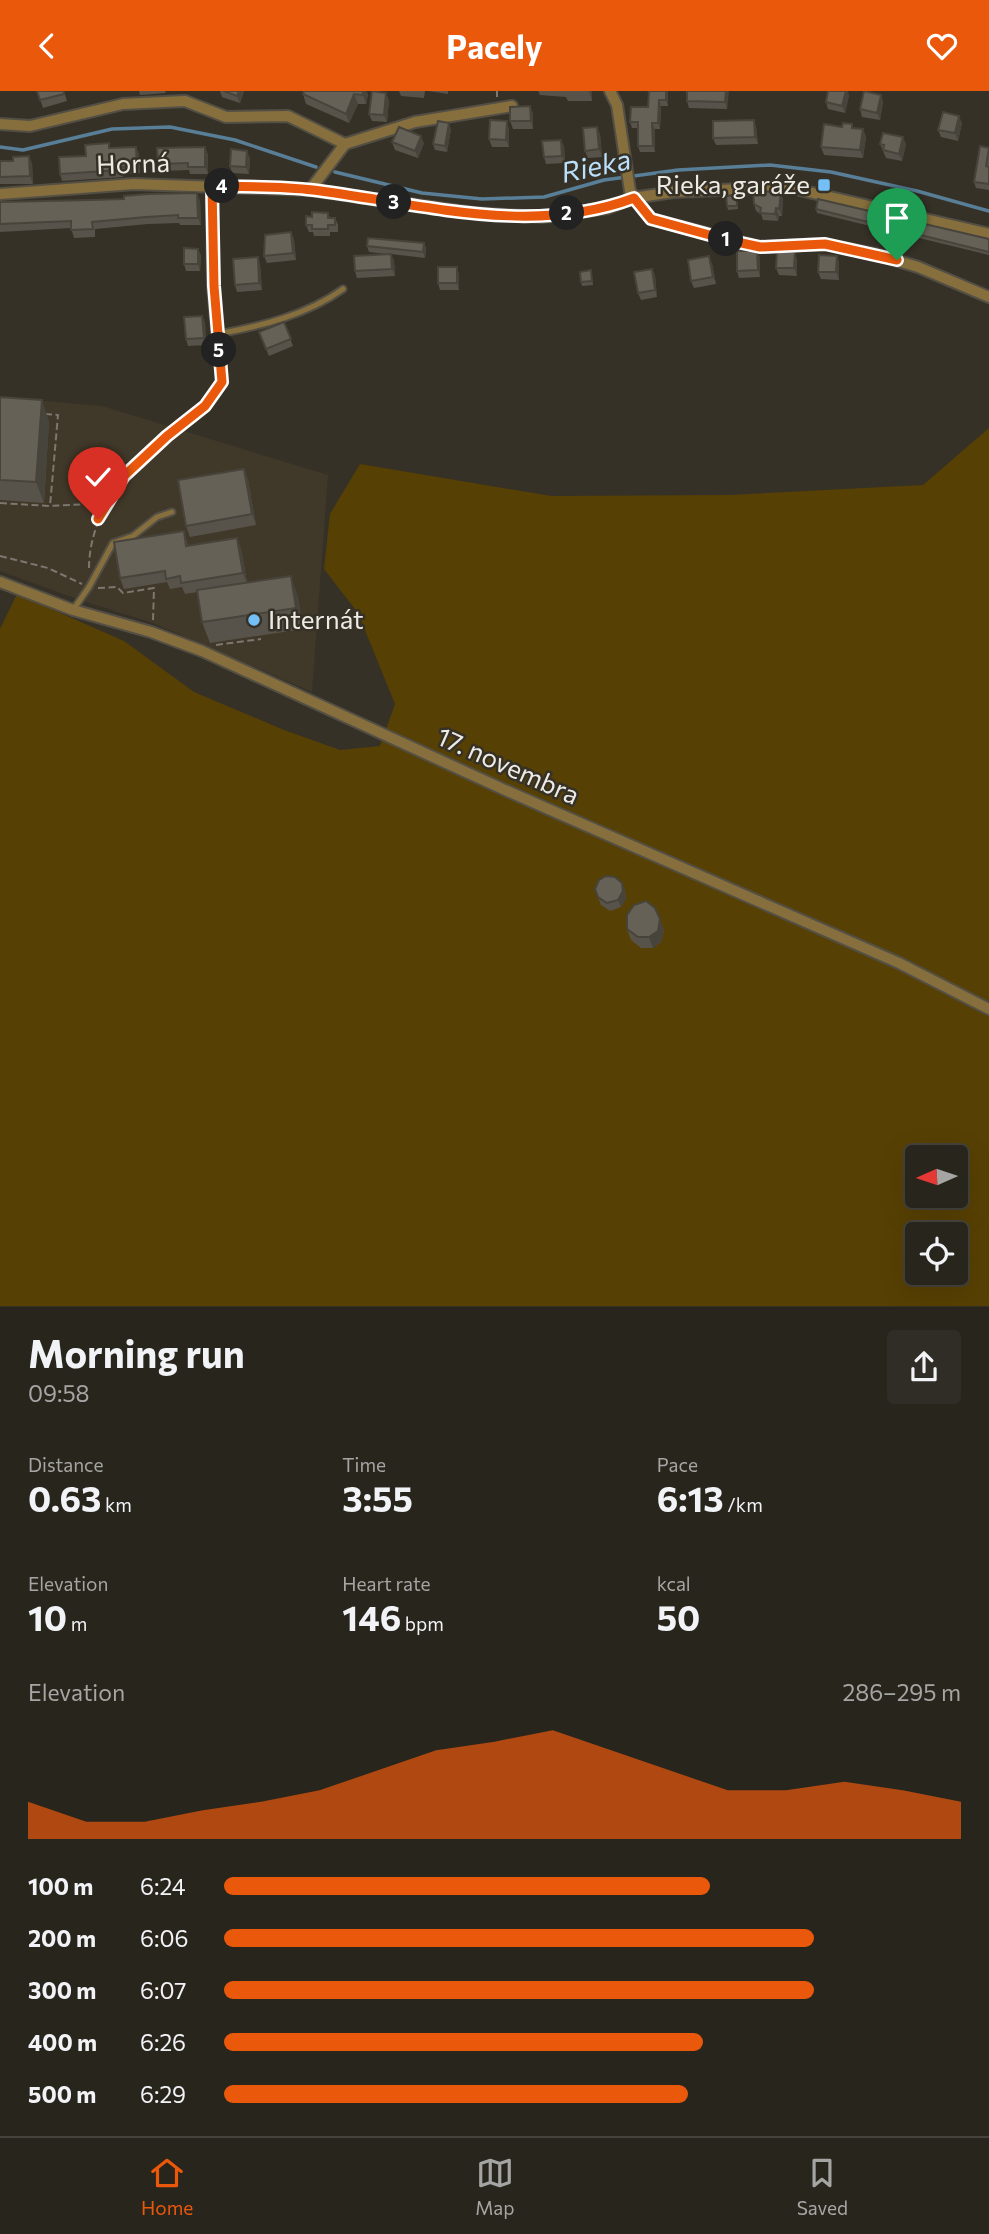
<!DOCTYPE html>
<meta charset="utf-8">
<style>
:root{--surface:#28251d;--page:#302d26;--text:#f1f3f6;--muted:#a5a5a4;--line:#44423b;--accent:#ea580c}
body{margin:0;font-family:Commissioner,sans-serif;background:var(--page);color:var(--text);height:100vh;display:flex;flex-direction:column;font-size:26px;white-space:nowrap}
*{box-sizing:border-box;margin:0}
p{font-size:23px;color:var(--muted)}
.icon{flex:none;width:38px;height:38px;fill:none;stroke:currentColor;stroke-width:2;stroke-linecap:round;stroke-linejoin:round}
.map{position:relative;height:1216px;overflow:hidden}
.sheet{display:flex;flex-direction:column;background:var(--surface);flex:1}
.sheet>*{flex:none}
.needle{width:46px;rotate:267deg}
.fabs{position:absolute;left:905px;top:1054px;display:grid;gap:14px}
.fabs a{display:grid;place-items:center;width:63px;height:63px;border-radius:7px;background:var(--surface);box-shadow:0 7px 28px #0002,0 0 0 2px var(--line);font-size:35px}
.pin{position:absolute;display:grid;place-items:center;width:60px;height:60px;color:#fff;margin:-72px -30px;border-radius:50% 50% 50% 0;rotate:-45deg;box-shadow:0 0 7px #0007}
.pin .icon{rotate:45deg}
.km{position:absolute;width:35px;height:35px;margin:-18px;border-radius:50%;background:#222;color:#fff;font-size:19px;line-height:35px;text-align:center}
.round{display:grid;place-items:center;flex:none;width:74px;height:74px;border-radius:7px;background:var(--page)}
.head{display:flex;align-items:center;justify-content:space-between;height:119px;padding:0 28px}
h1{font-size:38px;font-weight:700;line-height:52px}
.stats{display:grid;grid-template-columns:repeat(3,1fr);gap:10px;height:119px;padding:7px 28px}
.stats div{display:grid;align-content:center}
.stats b{font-size:35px;font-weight:700}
.stats small{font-size:19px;font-weight:400}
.stats p{font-size:19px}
.chart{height:196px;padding:14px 28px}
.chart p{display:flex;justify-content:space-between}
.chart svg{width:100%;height:126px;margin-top:7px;fill:var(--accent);opacity:.7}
ul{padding:0 28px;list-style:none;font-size:23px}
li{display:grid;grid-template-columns:112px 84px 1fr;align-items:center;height:52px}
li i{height:18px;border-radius:9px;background:var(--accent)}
header{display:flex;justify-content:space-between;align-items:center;height:91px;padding:0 28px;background:var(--accent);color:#fff;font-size:32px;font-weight:700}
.tabs{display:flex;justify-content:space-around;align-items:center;height:98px;border-top:2px solid var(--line);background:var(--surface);font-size:19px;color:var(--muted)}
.tabs a{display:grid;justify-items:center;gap:4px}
.tabs .selected{color:var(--accent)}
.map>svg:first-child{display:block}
.built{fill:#403828}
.green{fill:#574003;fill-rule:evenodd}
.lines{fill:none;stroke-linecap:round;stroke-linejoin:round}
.stream{stroke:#587f97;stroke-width:3.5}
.lane-casing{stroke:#534f45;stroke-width:9}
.street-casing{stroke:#534f45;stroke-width:14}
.path{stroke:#7c776f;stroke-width:2;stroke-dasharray:7 3.5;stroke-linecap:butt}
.lane{stroke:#866f3d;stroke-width:5}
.street{stroke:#866f3d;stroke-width:10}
.wall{fill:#58534a}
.shaded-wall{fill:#47443c}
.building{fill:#666156;stroke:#47443c;stroke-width:2}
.route-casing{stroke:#fff;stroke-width:14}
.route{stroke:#ea580c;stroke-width:9}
.poi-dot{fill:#74c0f6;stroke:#363127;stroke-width:2.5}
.labels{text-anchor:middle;stroke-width:5;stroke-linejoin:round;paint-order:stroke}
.street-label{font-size:26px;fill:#eeebe5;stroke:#363127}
.poi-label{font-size:26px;fill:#eeebe5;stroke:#363127;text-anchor:end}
.water-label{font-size:28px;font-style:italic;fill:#bbe0fb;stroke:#363127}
</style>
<header><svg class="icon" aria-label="back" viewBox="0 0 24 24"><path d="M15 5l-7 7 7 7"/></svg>Pacely<svg class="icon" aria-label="heart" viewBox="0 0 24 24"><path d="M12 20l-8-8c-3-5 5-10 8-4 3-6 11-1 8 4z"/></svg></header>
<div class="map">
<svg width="989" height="1216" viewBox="0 0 989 1216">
<rect width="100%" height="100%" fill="#363127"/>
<!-- built -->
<polygon class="built" points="0,306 102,315 328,384 312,601 153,532 80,509 0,480"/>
<!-- green -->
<path class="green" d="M989,337V1215H0V538L17,503L124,550L194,601L284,639L340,659L380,655L395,613L358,522L324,478L330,423L360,373L551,405L730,404L923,394ZM917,1066H956V1104H917ZM917,1143H956V1181H917Z"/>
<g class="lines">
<!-- stream -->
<g class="stream">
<polyline points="0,56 23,59 112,38 170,36 235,49 316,76"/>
<polyline points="335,81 422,102 482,108 544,106 604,89 678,79 770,74 831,81 917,100 989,120"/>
</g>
<defs>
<g id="lane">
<path d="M218,243C261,235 307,224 343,198"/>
<polyline points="73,519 89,496 113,452 133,445 157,426 172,421"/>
</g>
<g id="street">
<polyline points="610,0 617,14 630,100 651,128 760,156 825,153 875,163 918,176 989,206"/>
<polyline points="0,33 30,35 123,13 185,10 226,26 288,25 345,53 310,99"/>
<polyline points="345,53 415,31 512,15"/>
<polyline points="212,95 213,195 222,291"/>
<polyline points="0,103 134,93 310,99 473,122 542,126 608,117 633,107 673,101 787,96 989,143"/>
<polyline points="0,491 73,519 151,541 202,560 505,699 899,872 989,918"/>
</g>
</defs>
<!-- lane casing -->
<use href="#lane" class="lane-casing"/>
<!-- street casing -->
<use href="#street" class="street-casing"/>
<!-- path -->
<g class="path">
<polyline points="497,6 497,0"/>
<polyline points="45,323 58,324 50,415"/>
<polyline points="0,412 50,415 107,412"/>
<polyline points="0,465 48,477 82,493"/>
<path d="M89,477C89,445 104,411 123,386C135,371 153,357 168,345C185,330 202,319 216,300"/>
<polyline points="98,497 117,496 123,502 154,497 153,530"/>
<polyline points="216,554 261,548"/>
</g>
<!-- lane -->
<use href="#lane" class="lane"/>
<!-- street -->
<use href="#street" class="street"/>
</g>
<!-- wall -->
<g class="wall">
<polygon points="37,0 64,0 67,10 43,17"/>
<polygon points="139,0 165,0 166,2 140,4"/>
<polygon points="220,0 244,0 240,12 222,6"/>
<polygon points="304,0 366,0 368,3 366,13 358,13 349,32 306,13 303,3"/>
<polygon points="399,0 425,0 424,7 401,5"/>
<polygon points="428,0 448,0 448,3"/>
<polygon points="538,0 592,0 592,10 568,10 566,6 540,4"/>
<polygon points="649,0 668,0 668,15 661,15 660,38 655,38 655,61 640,61 638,55 638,37 632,37 630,31 648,16"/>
<polygon points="687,0 728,0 727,18 689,17 687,10"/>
<polygon points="849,4 845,22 828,18 826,11"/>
<polygon points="881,4 883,11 880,29 862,26 860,18"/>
<polygon points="389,9 387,31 372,30 369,23"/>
<polygon points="533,22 533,38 513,38 510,30"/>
<polygon points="962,32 958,50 941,46 938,39"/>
<polygon points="756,36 758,53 716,54 713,47"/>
<polygon points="842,36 863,38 866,46 863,67 824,64 821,56"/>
<polygon points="509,37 509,56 492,56 489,48"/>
<polygon points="451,38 447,61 435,59 433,53"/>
<polygon points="600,43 602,66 588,67 585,60"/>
<polygon points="561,49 564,56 565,72 546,73 544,66"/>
<polygon points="392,51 424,52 418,67 395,59"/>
<polygon points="880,53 906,53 902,70 886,67"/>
<polygon points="136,56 139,63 140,82 123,83 123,86 62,90 60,83 86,65 111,57"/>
<polygon points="205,56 208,64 208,83 190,83 189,79 160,80 158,73"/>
<polygon points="989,57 989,99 976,97 974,91"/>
<polygon points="250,67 249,83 232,82 230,75"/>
<polygon points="0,70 32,72 33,93 0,93"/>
<polygon points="781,102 783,109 782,125 779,125 778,130 763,129 761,123 756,120 754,113"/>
<polygon points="738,107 738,118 728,119 727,115"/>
<polygon points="200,109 201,134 180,134 179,132 148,133 95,138 95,146 74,147 71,137 0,141 0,111"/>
<polygon points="816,118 989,148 989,164 817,122"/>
<polygon points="328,122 330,127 335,127 338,134 338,141 330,141 330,145 314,145 313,141 309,141 306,134 312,126"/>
<polygon points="291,141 294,149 296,169 267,172 264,165"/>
<polygon points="424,152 426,157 425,167 391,163 394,170 395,185 357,187 355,180 386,163 369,161 367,155"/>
<polygon points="198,158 201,165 200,180 186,180 184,173"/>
<polygon points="757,160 760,167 760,186 739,187 737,180"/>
<polygon points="837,165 839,172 839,189 821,188 818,181"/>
<polygon points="797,168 797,185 779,184 776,177"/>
<polygon points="260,173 262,199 237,201 235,194"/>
<polygon points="712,173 716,193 694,197 691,190"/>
<polygon points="652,178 655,185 657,206 641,209 638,202"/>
<polygon points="591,179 593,194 582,195 581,191"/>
<polygon points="459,183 459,199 440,199 438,192"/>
<polygon points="202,225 205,232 206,254 188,255 186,248"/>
<polygon points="284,231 293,255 269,265 259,241"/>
<polygon points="0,306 49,330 44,412 0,409"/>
<polygon points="244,378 248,389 256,434 190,446 186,435"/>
<polygon points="184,440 188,455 237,447 241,458 247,491 298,506 303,538 210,552 202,531 197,501 185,503 182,496 170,498 167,491 124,498 120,487"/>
<polygon points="622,792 625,799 626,808 621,816 610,820 601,814 595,798"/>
<polygon points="655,817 664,839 661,851 653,857 641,857 631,849 627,838"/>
</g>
<!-- shaded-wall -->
<g class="shaded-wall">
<polygon points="239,0 244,0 240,12 237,5"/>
<polygon points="363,0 366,0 368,3 366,13 363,4"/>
<polygon points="589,0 592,0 592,10"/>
<polygon points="666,0 668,0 668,15 666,9"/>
<polygon points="726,0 728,0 729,1 727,18 725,11"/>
<polygon points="846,0 848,0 849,4 845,22 842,15"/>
<polygon points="386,2 389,9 387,31 384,24"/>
<polygon points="354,3 358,13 349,32 346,23"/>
<polygon points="881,4 883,11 880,29 877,22"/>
<polygon points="659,9 661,15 660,38 658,32"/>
<polygon points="530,15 533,22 533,38 531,30"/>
<polygon points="959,25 962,32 958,50 955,42"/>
<polygon points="754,29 756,36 758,53 755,46"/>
<polygon points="507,30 509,37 509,56 506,49"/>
<polygon points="449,32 451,38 447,61 445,55"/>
<polygon points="652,32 655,38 655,61 653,55"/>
<polygon points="597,36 600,43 602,66 599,58"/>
<polygon points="863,38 866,46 863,67 860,59"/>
<polygon points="421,45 424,52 418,67 415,60"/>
<polygon points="903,46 906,53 902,70 899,63"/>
<polygon points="561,49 564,56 565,72 562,65"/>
<polygon points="136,56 139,63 140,82 137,75"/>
<polygon points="205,56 208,64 208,83 205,76"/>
<polygon points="247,60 250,67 249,83 246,76"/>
<polygon points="29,65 32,72 33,93 30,85"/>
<polygon points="197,102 200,109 201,134 198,127"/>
<polygon points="781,102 783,109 782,125 779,118"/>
<polygon points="776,117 779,125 778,130 775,123"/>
<polygon points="291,141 294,149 296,169 293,162"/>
<polygon points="424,152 426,157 425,167 423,161"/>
<polygon points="198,158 201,165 200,180 198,173"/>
<polygon points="757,160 760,167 760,186 758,179"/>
<polygon points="795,161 797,168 797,185 794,177"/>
<polygon points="391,163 394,170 395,185 392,178"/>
<polygon points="709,165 712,173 716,193 713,186"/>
<polygon points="837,165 839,172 839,189 836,181"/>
<polygon points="258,166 260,173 262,199 259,192"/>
<polygon points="457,176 459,183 459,199 457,192"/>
<polygon points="652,178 655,185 657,206 655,199"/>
<polygon points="202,225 205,232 206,254 204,247"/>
<polygon points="42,309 49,330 44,412 36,391"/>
<polygon points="244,378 248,389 256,434 252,423"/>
<polygon points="237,447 241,458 247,493 243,482"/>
<polygon points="291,485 298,506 303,538 296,517"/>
<polygon points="622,792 625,799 626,808 621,816 618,809"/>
<polygon points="660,828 664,839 661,851 653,857 649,846"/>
</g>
<!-- building -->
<g class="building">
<polygon points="37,0 63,0 64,3 40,9"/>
<polygon points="224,0 239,0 237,5"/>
<polygon points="304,0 363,0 363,4 354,3 346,23 303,3"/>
<polygon points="372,0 386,2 384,24 369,23"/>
<polygon points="649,0 666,0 666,9 659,9 658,32 652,32 653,55 638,55 638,31 630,31 631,16 648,16"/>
<polygon points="687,0 726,0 725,11 687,10"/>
<polygon points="828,0 846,0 842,15 826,11"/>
<polygon points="864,0 881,4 877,22 860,18"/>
<polygon points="530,15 531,30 510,30 510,16"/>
<polygon points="943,21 959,25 955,42 938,39"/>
<polygon points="490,29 507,30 506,49 489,48"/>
<polygon points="754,29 755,46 713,47 713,30"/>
<polygon points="438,30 449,32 445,55 433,53"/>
<polygon points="843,32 852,33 852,37 863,38 860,59 821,56 824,33 842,36"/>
<polygon points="399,36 421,45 415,60 392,51"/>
<polygon points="597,36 599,58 585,60 583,37"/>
<polygon points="883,42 903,46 899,63 883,59 884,54 880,53"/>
<polygon points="561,49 562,65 544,66 542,50"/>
<polygon points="109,52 109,57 136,56 137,75 121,76 121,79 60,83 59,66 86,65 85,54"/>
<polygon points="980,55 989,57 986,75 989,76 989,93 974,91"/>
<polygon points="205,56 205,76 188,76 188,72 158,73 157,57"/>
<polygon points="231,58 247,60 246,76 230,75"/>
<polygon points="29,65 30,85 0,86 0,70 13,70 13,66"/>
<polygon points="753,99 781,102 779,118 776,117 775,123 760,122 761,117 754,113"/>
<polygon points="197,102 198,127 178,127 178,124 146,126 92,131 93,138 71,139 71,130 0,133 0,111 91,109 124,108 124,105 148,103"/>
<polygon points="737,104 737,115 727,115 726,105"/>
<polygon points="818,108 989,148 989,161 816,118"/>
<polygon points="312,121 328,122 328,127 335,127 335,134 328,134 328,138 312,138 312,134 306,134 306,125 312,126"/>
<polygon points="291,141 293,162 264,165 265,144"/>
<polygon points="368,147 424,152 423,161 367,155"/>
<polygon points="184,157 198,158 198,173 184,173"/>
<polygon points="737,160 757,160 758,179 737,180"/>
<polygon points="777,160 795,161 794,177 776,177"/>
<polygon points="391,163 392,178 355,180 354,165"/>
<polygon points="819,164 837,165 836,181 818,181"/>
<polygon points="709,165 713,186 691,190 688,169"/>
<polygon points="258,166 259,192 235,194 233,168"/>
<rect x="438" y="176" width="19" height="16"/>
<polygon points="652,178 655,199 638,202 634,181"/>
<polygon points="591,179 592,190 581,191 580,181"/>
<polygon points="202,225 204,247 186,248 184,226"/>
<polygon points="284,231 291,248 266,258 259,241"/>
<polygon points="0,306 42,309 36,391 0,389"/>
<polygon points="244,378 252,423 186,435 178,389"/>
<polygon points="184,440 186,455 237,447 243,482 181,492 180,485 166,488 165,480 120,487 114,451"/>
<polygon points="291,485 296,517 202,531 197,499"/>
<polygon points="606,785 615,786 622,792 623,800 618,809 607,812 598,806 595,798 599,789"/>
<polygon points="646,810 655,817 660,828 658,840 649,846 638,846 627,838 627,824 634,814"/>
</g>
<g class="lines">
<defs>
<path id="route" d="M98,428L124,385L167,345L205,315L222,291L214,195L212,95C246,96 280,95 313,99C418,112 531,146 634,107L651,128L728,149L760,156L825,153L897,169"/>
</defs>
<!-- route casing -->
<use href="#route" class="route-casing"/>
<!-- route -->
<use href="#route" class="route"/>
</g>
<!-- markers -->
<g class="poi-dot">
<rect x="817" y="87" width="14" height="14" rx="3.5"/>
<circle cx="254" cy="529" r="7"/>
</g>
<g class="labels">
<!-- street labels -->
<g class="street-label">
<text transform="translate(133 73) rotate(-2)" y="9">Horná</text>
<text transform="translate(508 675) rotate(24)" y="9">17. novembra</text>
</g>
<!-- poi labels -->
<g class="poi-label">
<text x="810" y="103">Rieka, garáže</text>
<text x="268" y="538" text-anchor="start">Internát</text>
</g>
<!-- water labels -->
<g class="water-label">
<text transform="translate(596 75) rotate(-12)" y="10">Rieka</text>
</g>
</g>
</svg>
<div class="fabs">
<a><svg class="needle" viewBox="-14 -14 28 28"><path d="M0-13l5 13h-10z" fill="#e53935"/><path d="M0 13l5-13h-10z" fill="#a5a5a4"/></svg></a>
<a><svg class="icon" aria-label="locate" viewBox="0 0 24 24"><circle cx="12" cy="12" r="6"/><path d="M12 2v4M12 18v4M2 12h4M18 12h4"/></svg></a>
</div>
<div class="pin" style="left:897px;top:169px;background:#1e9e55"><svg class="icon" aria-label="arrive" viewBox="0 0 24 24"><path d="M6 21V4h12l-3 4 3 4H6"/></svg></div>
<div class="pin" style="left:98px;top:428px;background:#d93025"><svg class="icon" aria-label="check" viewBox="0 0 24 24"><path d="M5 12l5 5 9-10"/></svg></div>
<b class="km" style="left:726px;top:148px">1</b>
<b class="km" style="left:567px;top:122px">2</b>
<b class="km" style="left:394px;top:111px">3</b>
<b class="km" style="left:222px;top:95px">4</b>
<b class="km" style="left:219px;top:259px">5</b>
</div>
<section class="sheet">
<div class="head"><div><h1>Morning run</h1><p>09:58</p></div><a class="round"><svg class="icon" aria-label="share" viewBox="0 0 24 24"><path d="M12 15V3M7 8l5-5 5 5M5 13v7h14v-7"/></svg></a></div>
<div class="stats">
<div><p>Distance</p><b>0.63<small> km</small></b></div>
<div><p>Time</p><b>3:55</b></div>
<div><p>Pace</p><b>6:13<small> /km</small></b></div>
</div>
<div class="stats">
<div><p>Elevation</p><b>10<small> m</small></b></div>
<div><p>Heart rate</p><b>146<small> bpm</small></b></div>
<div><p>kcal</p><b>50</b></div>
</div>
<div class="chart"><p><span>Elevation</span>286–295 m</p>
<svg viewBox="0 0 160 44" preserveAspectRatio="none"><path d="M0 44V31L10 38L20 38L30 34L40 31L50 27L60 20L70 13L80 10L90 6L100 13L110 20L120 27L130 27L140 24L150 27L160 31V44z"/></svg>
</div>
<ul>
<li><b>100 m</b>6:24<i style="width:66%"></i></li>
<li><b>200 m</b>6:06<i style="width:80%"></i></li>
<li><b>300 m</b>6:07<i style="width:80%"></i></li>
<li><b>400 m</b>6:26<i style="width:65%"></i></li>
<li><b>500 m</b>6:29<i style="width:63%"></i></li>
</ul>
</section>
<nav class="tabs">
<a class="selected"><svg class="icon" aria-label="home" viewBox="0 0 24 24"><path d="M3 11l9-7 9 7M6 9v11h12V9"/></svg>Home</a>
<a><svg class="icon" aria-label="map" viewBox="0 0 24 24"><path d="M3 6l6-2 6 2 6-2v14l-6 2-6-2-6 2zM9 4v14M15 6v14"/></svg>Map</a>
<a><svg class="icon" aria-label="saved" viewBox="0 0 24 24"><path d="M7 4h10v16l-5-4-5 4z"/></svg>Saved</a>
</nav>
